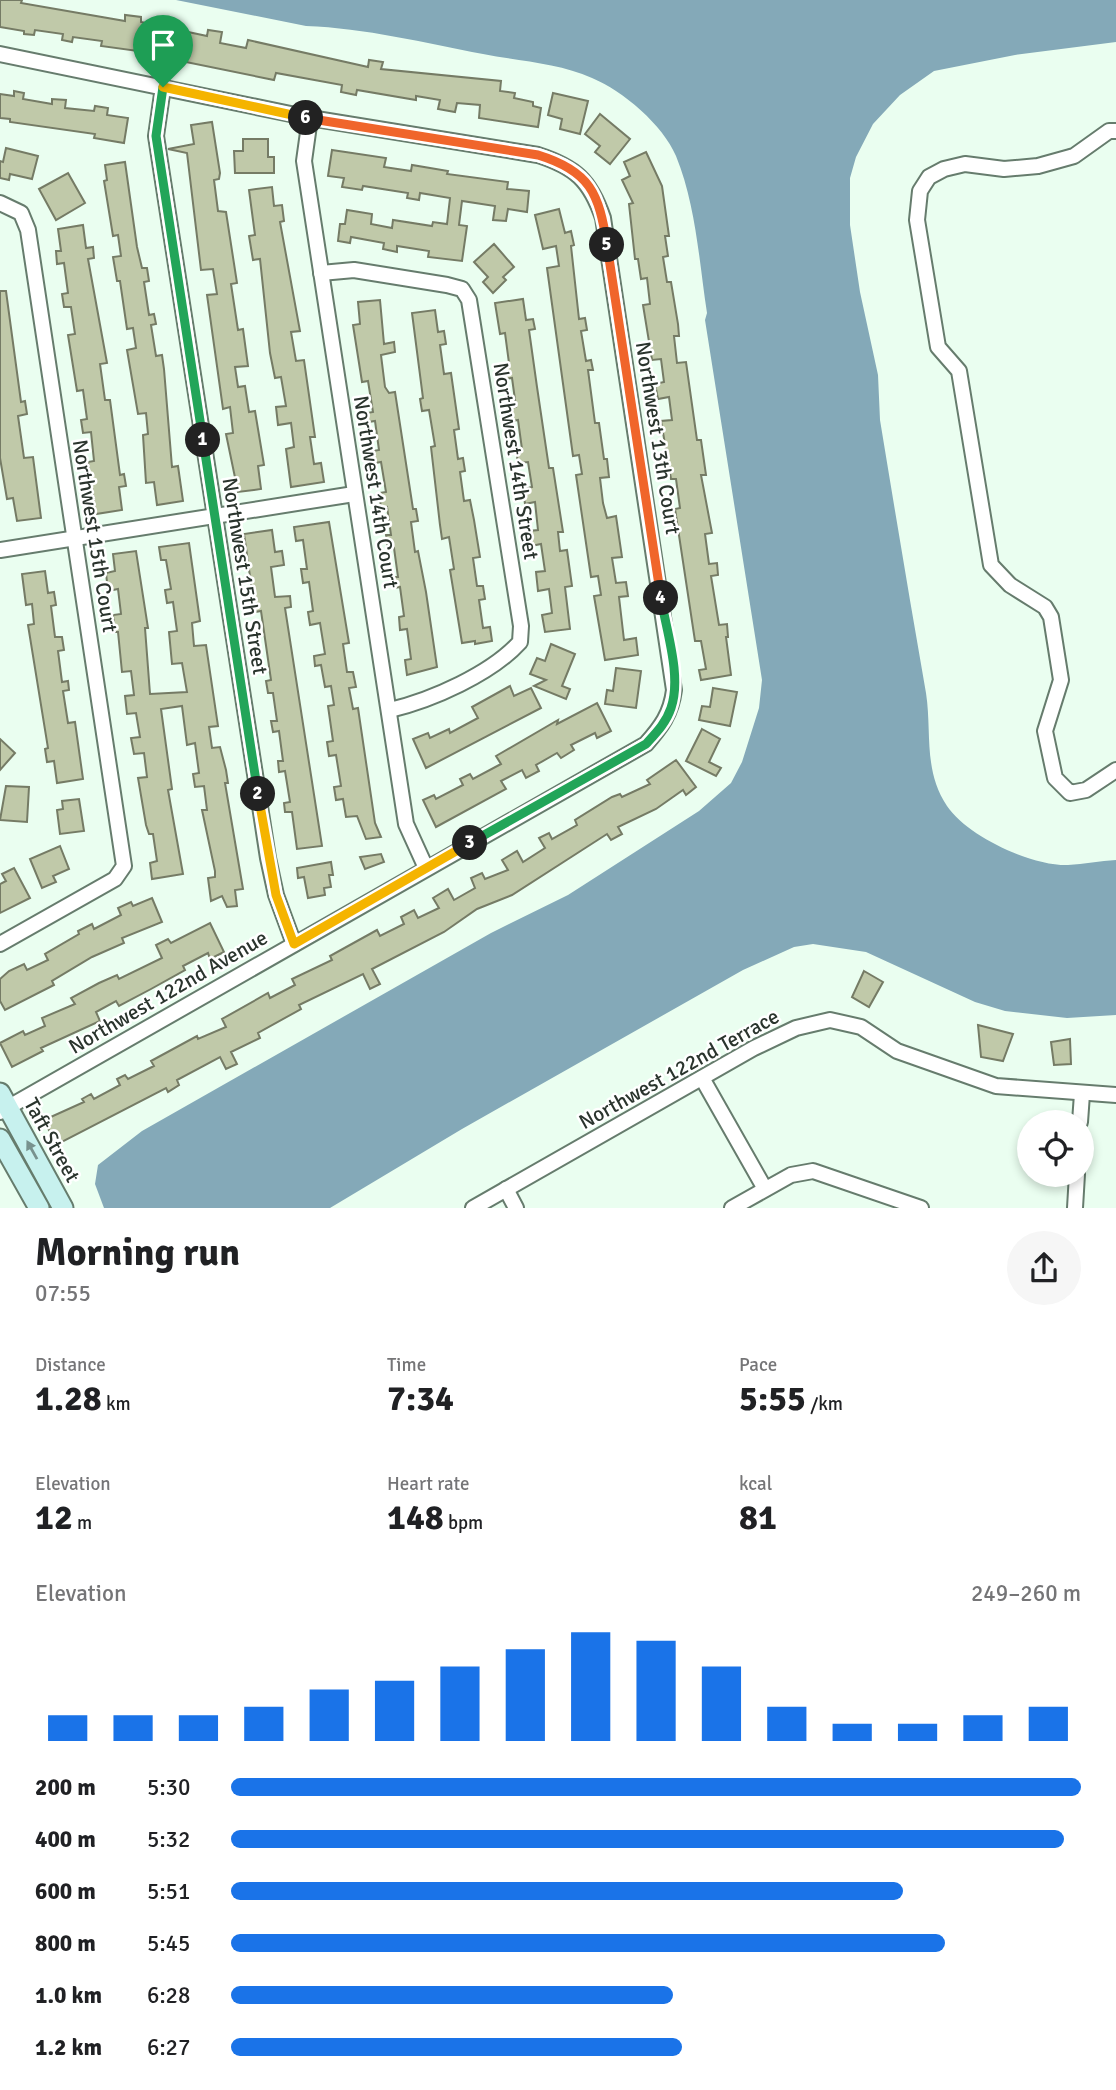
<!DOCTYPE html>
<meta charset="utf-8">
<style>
:root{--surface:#fff;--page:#f6f6f6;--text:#202124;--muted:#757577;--accent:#1a73e8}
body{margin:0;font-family:Signika,sans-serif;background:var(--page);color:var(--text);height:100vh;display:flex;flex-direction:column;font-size:26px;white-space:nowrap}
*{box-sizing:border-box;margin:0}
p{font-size:23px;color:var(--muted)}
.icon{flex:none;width:38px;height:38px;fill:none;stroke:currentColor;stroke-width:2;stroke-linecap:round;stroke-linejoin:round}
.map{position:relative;height:1208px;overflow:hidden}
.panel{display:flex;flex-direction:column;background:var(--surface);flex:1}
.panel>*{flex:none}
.fabs{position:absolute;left:1017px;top:1110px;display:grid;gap:14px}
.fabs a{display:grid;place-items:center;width:77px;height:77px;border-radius:50%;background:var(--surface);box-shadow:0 4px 10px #0003;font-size:35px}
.pin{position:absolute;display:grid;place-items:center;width:60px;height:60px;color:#fff;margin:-72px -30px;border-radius:50% 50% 50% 0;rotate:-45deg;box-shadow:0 0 7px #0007}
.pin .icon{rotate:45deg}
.km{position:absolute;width:35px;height:35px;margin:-18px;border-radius:50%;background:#222;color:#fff;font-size:19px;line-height:35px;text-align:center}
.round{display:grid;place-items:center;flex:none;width:74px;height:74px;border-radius:37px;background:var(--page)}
.head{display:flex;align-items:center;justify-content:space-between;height:119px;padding:0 35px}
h1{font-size:38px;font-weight:700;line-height:52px}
.stats{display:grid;grid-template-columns:repeat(3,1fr);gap:10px;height:119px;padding:7px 35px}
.stats div{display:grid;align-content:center}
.stats b{font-size:35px;font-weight:700}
.stats small{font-size:19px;font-weight:400}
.stats p{font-size:19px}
.chart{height:196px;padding:14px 35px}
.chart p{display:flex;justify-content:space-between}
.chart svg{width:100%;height:126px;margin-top:7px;stroke:var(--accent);stroke-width:6}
ul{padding:0 35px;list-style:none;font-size:23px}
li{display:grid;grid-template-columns:112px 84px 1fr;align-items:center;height:52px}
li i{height:18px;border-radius:9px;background:var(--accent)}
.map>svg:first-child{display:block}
.water{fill:#84a9b8}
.building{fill:#c0c9a9;stroke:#757b65;stroke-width:2}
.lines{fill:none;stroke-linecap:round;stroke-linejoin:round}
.street-casing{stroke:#667c6d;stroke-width:18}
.secondary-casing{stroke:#667c6d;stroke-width:23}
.street{stroke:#fff;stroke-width:14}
.secondary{stroke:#c7f1ee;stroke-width:19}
.oneway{fill:#78928e}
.split-1-casing{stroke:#fff;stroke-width:14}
.split-2-casing{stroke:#fff;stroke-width:14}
.split-3-casing{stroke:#fff;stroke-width:14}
.split-4-casing{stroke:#fff;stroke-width:14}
.split-5-casing{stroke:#fff;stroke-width:14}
.split-6-casing{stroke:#fff;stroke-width:14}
.split-7-casing{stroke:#fff;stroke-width:14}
.split-1{stroke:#22a559;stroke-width:9}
.split-2{stroke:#22a559;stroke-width:9}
.split-3{stroke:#f5b400;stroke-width:9}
.split-4{stroke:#22a559;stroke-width:9}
.split-5{stroke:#f0652b;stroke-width:9}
.split-6{stroke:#f0652b;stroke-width:9}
.split-7{stroke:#f5b400;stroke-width:9}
.labels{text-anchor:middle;stroke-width:5;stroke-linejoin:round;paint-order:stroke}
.street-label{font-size:21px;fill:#2a342d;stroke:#fff}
</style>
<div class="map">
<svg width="1116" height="1208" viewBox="0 0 1116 1208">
<rect width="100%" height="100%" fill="#eafef0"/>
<!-- water -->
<path class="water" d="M176,0H1116V42L1015,55L934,71L900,95L873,124L856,157L850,178V225L860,292L878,375L880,420C895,511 910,602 926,693C932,732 923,770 947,806C968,837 1032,866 1068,865C1084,864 1100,861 1116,860V1015L1067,1018L1005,1011L975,1002L866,952L813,944L794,947L743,970L462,1129L330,1208H104L95,1184L98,1165L142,1131L491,933L568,895L699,811L731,783L742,762L759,708L762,680L705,320L707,313C699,261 696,205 676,156C663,125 623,91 592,78C559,63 519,61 483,54C425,43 365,28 306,26Z"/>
<!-- building -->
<g class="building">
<polygon points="0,0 22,0 21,3 125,21 125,15 141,17 141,22 207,36 208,30 222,32 220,43 246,48 248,40 368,67 369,60 383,62 381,69 501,81 500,91 515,93 514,98 533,102 533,106 541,108 538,127 479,118 480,105 457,103 455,112 438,109 440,100 416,96 416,100 357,90 356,95 341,92 342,85 276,73 274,80 181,61 182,57 101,46 102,41 73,37 72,42 62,40 63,34 35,30 34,35 24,34 24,31 0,27"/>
<polygon points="14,91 24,93 23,99 52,104 52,99 66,100 65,108 94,111 95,106 108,108 107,115 128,118 124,143 94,138 95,134 10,122 10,119 0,118 0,94 14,96"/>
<polygon points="553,93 588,101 580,134 560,129 562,119 548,115"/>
<polygon points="600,114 630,139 610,164 595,152 600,146 585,134"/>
<polygon points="212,122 220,173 219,179 214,180 218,211 226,212 237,283 231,284 238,330 243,329 248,366 235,367 238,387 245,386 249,412 255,411 264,465 258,466 261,489 238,492 226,434 233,433 230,407 223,409 207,295 217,294 213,269 201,270 187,153 168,149 194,144 191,125"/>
<polygon points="243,139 268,139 268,157 274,157 274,173 235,173 234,151 243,151"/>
<polygon points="6,148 38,156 32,179 10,174 9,180 0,178 0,161 3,162"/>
<polygon points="332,150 386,158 384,167 411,171 412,165 448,171 447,174 508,182 507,189 529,191 527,212 508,209 506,221 493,220 495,206 462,201 459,225 467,226 462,261 428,257 429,251 397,246 397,252 383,249 384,243 351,237 350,243 338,241 340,224 345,224 347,210 372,214 371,224 392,228 393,220 432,226 433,222 447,224 450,198 420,193 419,200 407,198 408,193 363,186 362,190 342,187 344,178 328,176"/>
<polygon points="646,152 662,186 669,236 665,236 668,256 663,257 667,282 671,282 678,324 679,336 674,336 677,363 686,362 697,440 701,440 706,475 701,475 712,533 705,534 709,564 717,563 718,575 711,576 719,625 727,624 728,637 726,637 731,675 701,680 699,670 706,669 701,641 695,641 675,509 680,508 676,479 671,479 661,421 672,420 669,397 658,399 655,384 664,382 661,359 652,360 643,305 650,304 647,278 641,279 638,259 635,259 629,204 633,203 622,180 630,176 624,162"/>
<polygon points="125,162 137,247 142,268 147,268 149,281 144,282 149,315 154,314 156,324 151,325 156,356 162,355 164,369 172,467 178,466 183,501 157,505 154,482 146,483 143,435 148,434 146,413 138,414 127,350 136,348 133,328 127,329 120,281 117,281 113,257 121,256 118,235 113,236 104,181 107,180 105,165"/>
<polygon points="68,173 85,203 56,220 39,189"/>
<polygon points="272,187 274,206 282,205 284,221 280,222 300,331 291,332 296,361 304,360 315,437 310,437 314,464 321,463 324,482 291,487 286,449 294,447 291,423 278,425 276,407 286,406 281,377 275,378 270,353 260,259 253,260 249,236 255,235 249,190"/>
<polygon points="559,209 565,233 571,231 574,245 571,246 579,319 585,318 587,330 581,331 586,361 591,360 593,370 588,370 595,423 599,423 604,459 607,459 609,477 600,478 603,503 607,518 616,516 622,557 612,558 616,583 626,582 628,596 619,597 624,640 636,638 638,655 605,660 594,596 601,595 598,576 591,577 576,475 582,474 579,455 573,456 547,268 559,266 556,246 543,249 535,215"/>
<polygon points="83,225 86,248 93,247 94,258 88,259 107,363 100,364 105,400 110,400 120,475 124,474 126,486 119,487 122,510 96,514 88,462 94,461 91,432 83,433 81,420 87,419 83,390 77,391 68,335 75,334 71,307 64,307 62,294 68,293 64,263 57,264 56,251 61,251 58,229"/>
<polygon points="494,244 514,267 503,277 506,280 493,293 483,282 488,277 474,262"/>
<polygon points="0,291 6,291 21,402 25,401 27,414 18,416 24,458 33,457 41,518 17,521 13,498 7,499 0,458"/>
<polygon points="523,299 526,320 533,319 535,329 529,330 537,387 549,468 553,468 563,532 558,532 560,551 567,550 572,586 565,587 570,629 545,632 542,615 552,613 549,589 538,591 536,572 545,571 541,544 531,546 529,531 538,530 535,502 525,504 523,489 532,487 528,462 518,463 516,449 522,449 518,420 512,421 510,408 516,407 512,378 505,379 503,364 509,363 505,333 500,334 495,303"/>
<polygon points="380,300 384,344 394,342 395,352 381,355 385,387 389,393 395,392 413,509 416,509 418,521 411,522 415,552 418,551 426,592 437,667 407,675 405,660 411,659 407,629 400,630 399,617 404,616 400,587 394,588 393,577 398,577 394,548 388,549 386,535 391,535 387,507 381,508 379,493 386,492 381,462 375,463 373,451 379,450 375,421 368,422 367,413 373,412 368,381 362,382 353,325 360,324 358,302"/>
<polygon points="435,310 438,332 444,331 446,344 440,345 444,374 451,373 459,429 454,430 458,459 463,458 465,471 460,472 464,501 470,500 474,520 480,557 473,558 477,586 483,586 485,599 479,600 483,628 490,627 492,641 475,644 475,641 462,643 450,570 454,569 449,537 442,539 440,525 431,447 435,446 429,410 422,411 420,399 423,398 412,313"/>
<polygon points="329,522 349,643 343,644 347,672 353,672 356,687 349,688 353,709 358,708 375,823 381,837 366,839 357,816 346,817 343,799 336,800 334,787 341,786 336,755 329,756 327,742 333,741 328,706 334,705 331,686 325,687 321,665 315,666 314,656 325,654 320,623 310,625 308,612 313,611 309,582 303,583 301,569 307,569 303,540 296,541 294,527"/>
<polygon points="272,530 275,552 282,551 284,565 271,567 275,597 290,596 291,607 285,608 322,846 297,849 292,812 285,812 284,803 290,802 285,771 279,772 278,761 283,761 279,731 273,732 271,721 277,721 273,693 268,693 266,681 271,680 261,611 255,612 244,534"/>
<polygon points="189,543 200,621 192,623 194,646 206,645 218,726 209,727 212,748 220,747 226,770 228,783 225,783 243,889 235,890 237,906 227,907 222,896 211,901 208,878 215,877 215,871 202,810 207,810 204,786 195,787 193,774 199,773 195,743 187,745 182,706 161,709 172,789 168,790 183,874 152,879 150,863 157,861 153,834 149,834 146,825 138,778 147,777 144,753 134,754 131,738 140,737 136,713 127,714 125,696 134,695 131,671 122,672 118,632 115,632 113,615 121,614 118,589 108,591 106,573 115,571 113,554 136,551 148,628 145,628 150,694 187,692 182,663 172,664 169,632 177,631 173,602 167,603 165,590 171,589 166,560 161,560 159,547"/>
<polygon points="45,571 48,593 54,592 56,605 51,606 55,637 62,637 64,650 58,651 62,682 68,681 69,690 63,691 68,723 75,722 83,779 57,783 54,761 47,762 45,749 48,748 28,625 34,624 32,604 26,605 22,574"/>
<polygon points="551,644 575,654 562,686 570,689 566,699 534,686 546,680 530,674 537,658 545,661"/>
<polygon points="616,668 641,671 636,708 605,704 607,690 613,691"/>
<polygon points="510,686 514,696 531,688 541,708 426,768 413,739 428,733 430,738 449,729 450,733 478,718 472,707"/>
<polygon points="713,688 737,692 730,726 699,720 702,706 710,707"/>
<polygon points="597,703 611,731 597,738 595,733 571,745 574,750 561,758 557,753 536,765 539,771 526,778 522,770 501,781 506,789 436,827 423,800 434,795 436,799 463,785 460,779 470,774 473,779 501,764 496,756 558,720 557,724"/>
<polygon points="702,729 720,739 709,762 721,768 716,776 686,761"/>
<polygon points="0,739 15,753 0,770"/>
<polygon points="676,760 696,787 686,795 683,790 656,809 618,827 622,834 611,840 607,834 512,895 477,909 444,932 372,969 380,984 370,989 363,974 299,1005 301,1009 258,1033 260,1038 231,1052 237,1064 226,1069 220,1057 177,1080 179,1085 168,1092 166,1088 56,1145 44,1120 84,1102 82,1099 91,1094 94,1099 120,1085 117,1079 125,1075 128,1079 154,1066 151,1061 197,1036 198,1039 226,1027 222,1019 268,993 270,998 295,985 292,979 332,960 330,956 377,930 380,936 404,924 401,917 414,910 418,918 439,908 433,898 448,889 454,900 475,888 471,878 482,873 485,879 508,870 502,860 517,851 523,862 545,848 539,838 549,833 552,839 577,825 575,820 612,797 620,794 622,797 650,784 647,780"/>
<polygon points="6,786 29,787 27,822 0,820"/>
<polygon points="79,799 84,831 60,834 57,810 63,809 62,801"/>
<polygon points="60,846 69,869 53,876 56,882 42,888 30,859"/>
<polygon points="381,854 384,862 365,869 360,857"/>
<polygon points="331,862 333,875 329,875 331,887 324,888 325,895 308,898 304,877 298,878 297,868"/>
<polygon points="14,868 30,898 0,913 0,884 6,881 2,874"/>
<polygon points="152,898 162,922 122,938 124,943 92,957 52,981 54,985 5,1010 0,1001 0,979 9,971 24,964 27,970 48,960 45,954 79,934 78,931 92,924 94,929 121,915 118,908 131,902 133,906"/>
<polygon points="210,923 224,952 210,959 208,953 183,966 185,970 151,989 119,1006 116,1001 96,1012 100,1021 41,1048 43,1051 12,1067 0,1043 23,1031 25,1035 45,1026 42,1018 75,1004 71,998 99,983 117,975 119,979 162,958 156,945 168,939 171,943"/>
<polygon points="864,971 883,982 869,1007 852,997"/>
<polygon points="978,1025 1013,1034 1003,1061 981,1057"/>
<polygon points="1070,1039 1071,1064 1054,1065 1051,1042"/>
</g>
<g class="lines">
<defs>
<g id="street">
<path d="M0,54L310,118L538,155C575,167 590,180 603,218L674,690C671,714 661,727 646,744L0,1112"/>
<polyline points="163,87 156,136 268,858 276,895 294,944"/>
<polyline points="310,118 304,161 406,824 426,868"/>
<polyline points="1116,131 1109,131 1074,156 1038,166 1004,169 965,164 944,169 929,177 920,191 917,220 938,347 959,371 991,565 1010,585 1045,607 1051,617 1061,680 1045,731 1055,778 1070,793 1086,790 1116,770"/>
<polyline points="0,203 21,213 28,230 124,866 115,879 0,944"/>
<path d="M321,273L354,270L447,285L462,289L469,300L521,626L520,642C491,674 432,700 390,710"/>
<polyline points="0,550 354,494"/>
<polyline points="702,1078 765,1189"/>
<polyline points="1080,1122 1082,1094"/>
<polyline points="506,1189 516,1208"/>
<polyline points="473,1208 754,1048 796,1028 830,1020 861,1027 897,1051 996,1086 1116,1095"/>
<polyline points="732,1208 791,1175 813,1171 921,1208"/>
<polyline points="1075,1208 1077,1174"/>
</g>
<g id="secondary">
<polyline points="0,1093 63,1208"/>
<polyline points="0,1139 39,1208"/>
</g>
</defs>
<!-- street casing -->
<use href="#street" class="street-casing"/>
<!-- secondary casing -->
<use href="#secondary" class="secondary-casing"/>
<!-- street -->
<use href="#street" class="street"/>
<!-- secondary -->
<use href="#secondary" class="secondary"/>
</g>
<!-- one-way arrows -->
<defs><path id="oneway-solid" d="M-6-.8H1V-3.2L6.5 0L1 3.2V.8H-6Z" transform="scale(1.75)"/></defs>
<use class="oneway" href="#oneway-solid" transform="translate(32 1150) rotate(-119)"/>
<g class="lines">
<defs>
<polyline id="split-1" points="163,87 156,136 203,440"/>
<polyline id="split-2" points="203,440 258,794"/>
<polyline id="split-3" points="258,794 276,895 294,944 470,843"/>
<path id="split-4" d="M470,843L646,744C656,733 666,723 671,708C682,676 666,630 661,598"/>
<polyline id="split-5" points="607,245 661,598"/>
<path id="split-6" d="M306,118L538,155C590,171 599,193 607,245"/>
<polyline id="split-7" points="163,87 306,118"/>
</defs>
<!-- split-1 casing -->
<use href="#split-1" class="split-1-casing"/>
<!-- split-2 casing -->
<use href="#split-2" class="split-2-casing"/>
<!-- split-3 casing -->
<use href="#split-3" class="split-3-casing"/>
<!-- split-4 casing -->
<use href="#split-4" class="split-4-casing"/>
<!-- split-5 casing -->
<use href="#split-5" class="split-5-casing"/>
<!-- split-6 casing -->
<use href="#split-6" class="split-6-casing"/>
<!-- split-7 casing -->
<use href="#split-7" class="split-7-casing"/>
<!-- split-1 -->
<use href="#split-1" class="split-1"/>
<!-- split-2 -->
<use href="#split-2" class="split-2"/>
<!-- split-3 -->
<use href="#split-3" class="split-3"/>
<!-- split-4 -->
<use href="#split-4" class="split-4"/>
<!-- split-5 -->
<use href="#split-5" class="split-5"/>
<!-- split-6 -->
<use href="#split-6" class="split-6"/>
<!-- split-7 -->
<use href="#split-7" class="split-7"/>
</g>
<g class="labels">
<!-- street labels -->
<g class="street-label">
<text transform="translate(658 438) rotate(81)" y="7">Northwest 13th Court</text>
<text transform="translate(516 461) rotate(81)" y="7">Northwest 14th Street</text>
<text transform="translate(376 492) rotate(81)" y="7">Northwest 14th Court</text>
<text transform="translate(95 536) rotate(81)" y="7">Northwest 15th Court</text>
<text transform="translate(245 576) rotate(81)" y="7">Northwest 15th Street</text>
<text transform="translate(168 992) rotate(-30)" y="7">Northwest 122nd Avenue</text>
<text transform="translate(679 1069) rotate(-29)" y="7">Northwest 122nd Terrace</text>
<text transform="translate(52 1140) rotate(61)" y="7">Taft Street</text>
</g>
</g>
</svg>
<div class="fabs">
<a><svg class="icon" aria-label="locate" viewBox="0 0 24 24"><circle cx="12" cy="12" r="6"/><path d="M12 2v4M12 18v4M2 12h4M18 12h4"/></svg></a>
</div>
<div class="pin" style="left:163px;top:87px;background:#1e9e55"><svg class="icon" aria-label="arrive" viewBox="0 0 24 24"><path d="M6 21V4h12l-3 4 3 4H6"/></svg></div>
<b class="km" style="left:203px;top:440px">1</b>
<b class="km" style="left:258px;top:794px">2</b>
<b class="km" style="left:470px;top:843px">3</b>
<b class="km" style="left:661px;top:598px">4</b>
<b class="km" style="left:607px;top:245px">5</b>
<b class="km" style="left:306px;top:118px">6</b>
</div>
<section class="panel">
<div class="head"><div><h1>Morning run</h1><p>07:55</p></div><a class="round"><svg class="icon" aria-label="share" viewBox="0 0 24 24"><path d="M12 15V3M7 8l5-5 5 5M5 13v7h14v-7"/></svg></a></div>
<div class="stats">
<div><p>Distance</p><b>1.28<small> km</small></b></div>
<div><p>Time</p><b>7:34</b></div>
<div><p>Pace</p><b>5:55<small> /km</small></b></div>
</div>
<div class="stats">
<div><p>Elevation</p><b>12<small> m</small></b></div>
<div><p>Heart rate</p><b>148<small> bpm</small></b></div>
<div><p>kcal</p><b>81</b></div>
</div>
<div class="chart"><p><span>Elevation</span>249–260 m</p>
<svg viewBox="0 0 160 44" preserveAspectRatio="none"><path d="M5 44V35M15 44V35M25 44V35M35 44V32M45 44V26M55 44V23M65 44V18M75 44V12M85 44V6M95 44V9M105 44V18M115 44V32M125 44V38M135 44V38M145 44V35M155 44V32"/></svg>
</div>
<ul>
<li><b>200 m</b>5:30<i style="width:100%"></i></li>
<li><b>400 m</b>5:32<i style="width:98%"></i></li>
<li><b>600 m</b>5:51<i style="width:79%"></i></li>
<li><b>800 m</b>5:45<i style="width:84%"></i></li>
<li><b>1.0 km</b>6:28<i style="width:52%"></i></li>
<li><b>1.2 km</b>6:27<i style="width:53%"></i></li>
</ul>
</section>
